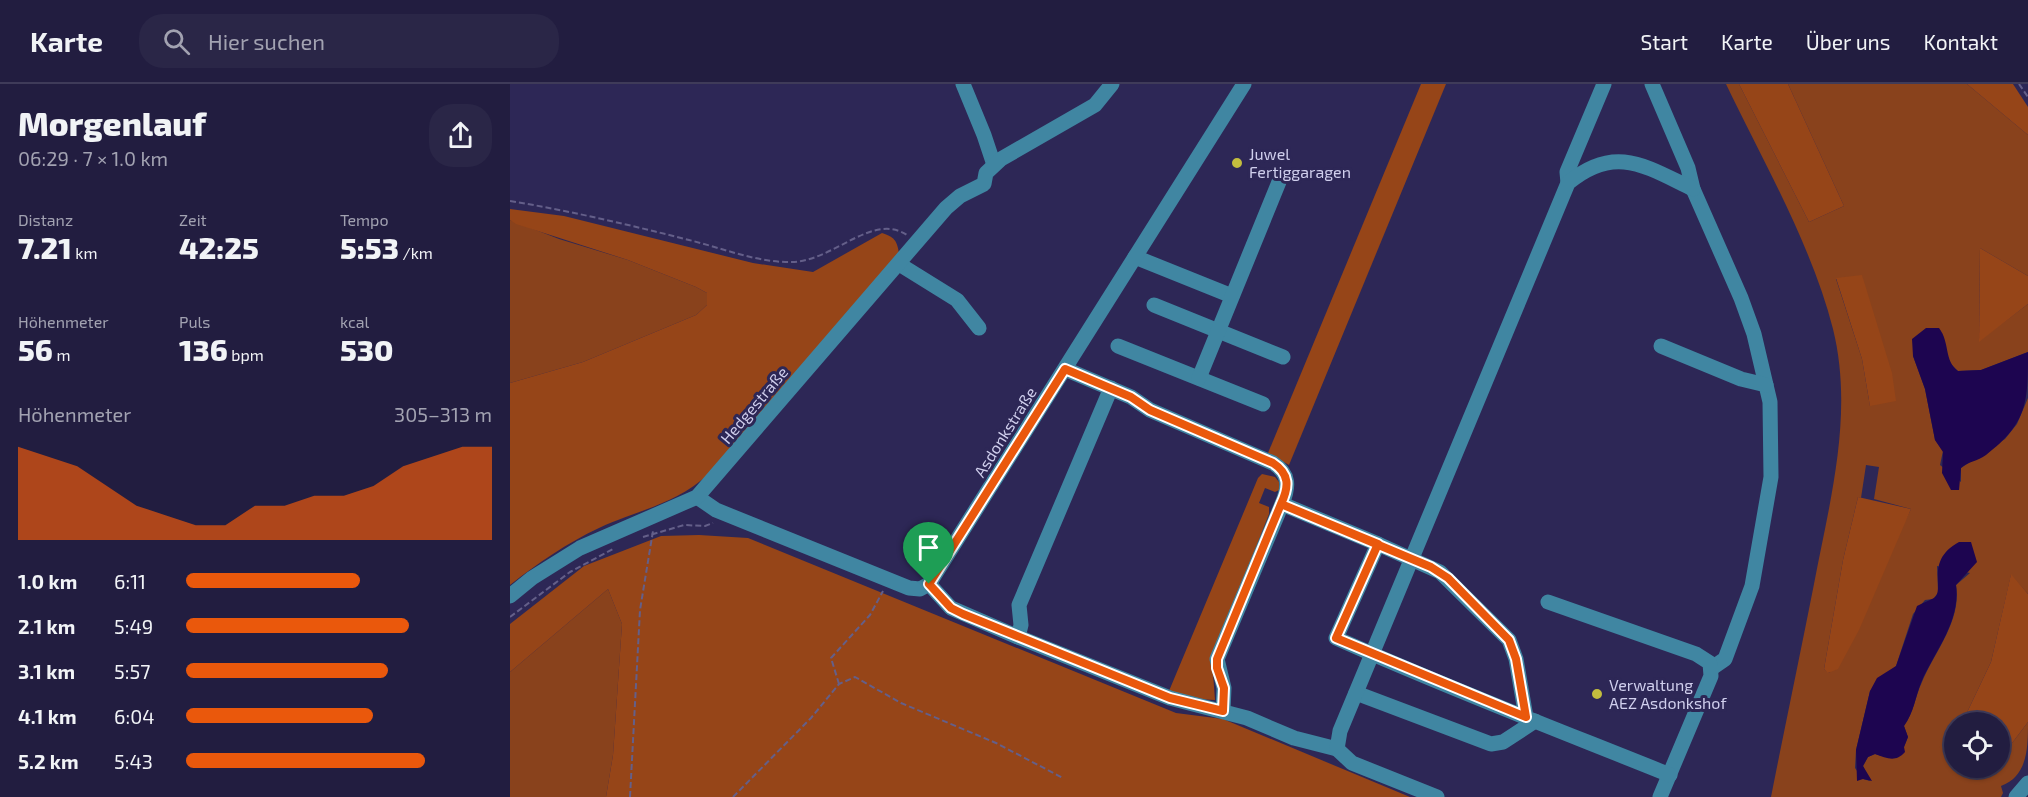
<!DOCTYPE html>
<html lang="de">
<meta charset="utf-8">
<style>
:root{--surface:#221d40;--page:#2a2647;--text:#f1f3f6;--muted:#a2a2b1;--line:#3f3b59;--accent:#ea580c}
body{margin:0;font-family:"Exo 2",sans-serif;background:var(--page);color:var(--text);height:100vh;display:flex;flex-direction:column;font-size:22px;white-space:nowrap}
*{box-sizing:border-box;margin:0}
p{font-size:20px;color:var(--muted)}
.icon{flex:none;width:33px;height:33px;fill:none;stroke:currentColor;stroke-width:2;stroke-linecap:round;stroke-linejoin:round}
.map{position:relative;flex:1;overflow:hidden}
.details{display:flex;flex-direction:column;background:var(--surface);width:510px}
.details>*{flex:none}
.buttons{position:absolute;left:1434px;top:628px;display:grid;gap:12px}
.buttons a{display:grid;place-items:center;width:66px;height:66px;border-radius:50%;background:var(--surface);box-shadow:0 2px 4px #0004,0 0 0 2px var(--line);font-size:30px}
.pin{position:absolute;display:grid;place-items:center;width:51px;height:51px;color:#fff;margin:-62px -26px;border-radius:50% 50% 50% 0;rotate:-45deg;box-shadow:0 0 6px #0007}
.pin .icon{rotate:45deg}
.round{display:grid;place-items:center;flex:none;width:63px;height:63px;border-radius:24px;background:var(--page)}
.headline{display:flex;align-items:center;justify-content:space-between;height:102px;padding:0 18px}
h1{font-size:33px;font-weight:800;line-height:45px}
.metrics{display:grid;grid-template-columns:repeat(3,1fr);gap:9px;height:102px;padding:6px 18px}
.metrics div{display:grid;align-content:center}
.metrics b{font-size:30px;font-weight:800}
.metrics small{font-size:16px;font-weight:400}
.metrics p{font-size:16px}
.chart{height:168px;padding:12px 18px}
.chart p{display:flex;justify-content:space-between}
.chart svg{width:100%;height:108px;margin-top:6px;fill:var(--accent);opacity:.7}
ul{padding:0 18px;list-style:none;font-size:20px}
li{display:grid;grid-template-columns:96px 72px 1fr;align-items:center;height:45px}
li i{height:15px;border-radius:8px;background:var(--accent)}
header{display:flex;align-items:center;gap:36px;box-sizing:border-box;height:84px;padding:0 30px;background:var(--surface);border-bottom:2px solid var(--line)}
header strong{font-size:28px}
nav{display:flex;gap:33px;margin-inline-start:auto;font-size:21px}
.search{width:420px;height:54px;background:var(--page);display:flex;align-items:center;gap:15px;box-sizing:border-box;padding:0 21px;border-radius:24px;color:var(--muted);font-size:22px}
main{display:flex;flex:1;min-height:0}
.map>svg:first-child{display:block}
.green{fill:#89421c;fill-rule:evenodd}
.forest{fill:#964518}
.water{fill:#1d0550}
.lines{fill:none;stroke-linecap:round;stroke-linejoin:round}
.path{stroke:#645f89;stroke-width:2;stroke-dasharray:6 3;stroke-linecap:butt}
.minor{stroke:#4086a2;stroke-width:15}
.route-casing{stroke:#fff;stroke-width:12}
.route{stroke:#ea580c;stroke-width:8}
.poi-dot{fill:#c3bd3e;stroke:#2d2756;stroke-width:2}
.labels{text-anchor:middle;stroke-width:6;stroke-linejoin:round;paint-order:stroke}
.poi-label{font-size:16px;fill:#d0cfed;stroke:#2d2756;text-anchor:start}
.street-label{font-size:16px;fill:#d0cfed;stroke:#2d2756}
</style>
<header>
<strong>Karte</strong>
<div class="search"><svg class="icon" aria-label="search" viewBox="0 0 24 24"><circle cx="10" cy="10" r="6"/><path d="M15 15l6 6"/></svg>Hier suchen</div>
<nav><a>Start</a><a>Karte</a><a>Über uns</a><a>Kontakt</a></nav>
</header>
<main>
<section class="details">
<div class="headline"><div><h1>Morgenlauf</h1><p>06:29 · 7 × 1.0 km</p></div><a class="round"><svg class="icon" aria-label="share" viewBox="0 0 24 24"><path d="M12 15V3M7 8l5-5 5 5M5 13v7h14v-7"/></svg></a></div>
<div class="metrics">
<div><p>Distanz</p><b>7.21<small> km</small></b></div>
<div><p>Zeit</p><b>42:25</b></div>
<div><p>Tempo</p><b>5:53<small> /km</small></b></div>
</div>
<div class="metrics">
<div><p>Höhenmeter</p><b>56<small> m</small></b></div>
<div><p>Puls</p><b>136<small> bpm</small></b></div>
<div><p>kcal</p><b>530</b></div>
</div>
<div class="chart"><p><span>Höhenmeter</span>305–313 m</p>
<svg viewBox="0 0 160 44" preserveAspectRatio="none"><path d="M0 44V6L10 10L20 14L30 22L40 30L50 34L60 38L70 38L80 30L90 30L100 26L110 26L120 22L130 14L140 10L150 6L160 6V44z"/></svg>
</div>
<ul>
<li><b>1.0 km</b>6:11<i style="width:57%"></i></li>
<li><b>2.1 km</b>5:49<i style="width:73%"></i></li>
<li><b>3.1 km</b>5:57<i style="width:66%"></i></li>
<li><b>4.1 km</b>6:04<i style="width:61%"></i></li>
<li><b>5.2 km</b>5:43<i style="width:78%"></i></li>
</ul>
</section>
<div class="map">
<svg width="1518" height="713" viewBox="0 0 1518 713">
<rect width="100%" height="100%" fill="#2d2756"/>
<!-- green -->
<g class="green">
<path d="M1216,0H1229L1299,138L1334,122L1278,0H1457L1518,51V192L1470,164L1469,257L1518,220V268L1471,286L1448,287L1439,278L1432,249L1403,272L1415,305L1425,356L1433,367L1430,381L1451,398V384L1495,355L1507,340L1518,314V510L1501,491L1481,578L1452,639H1444V684H1458L1463,688L1490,684V675L1518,638C1518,663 1518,692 1491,702L1493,709L1491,713H1261C1275,642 1290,571 1304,500C1320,416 1344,330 1323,245C1302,162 1253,77 1216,0ZM1352,192L1360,322L1352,275L1326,195ZM1356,381L1369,383L1364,415L1401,425L1319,589L1314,585L1333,476L1348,413L1351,414ZM1427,482L1460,489L1446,501C1452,536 1425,567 1412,598C1405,613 1404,628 1394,642L1398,653L1394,663L1372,672L1365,670L1358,673L1353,682L1360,697L1353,695L1345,684L1346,666L1360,607L1386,582L1403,530L1415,516L1423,515L1428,509Z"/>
<polygon points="0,136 49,155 118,176 186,203 197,209 197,221 186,231 73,278 0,299"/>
<polygon points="98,505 112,540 103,671 96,713 0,713 0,588"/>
</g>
<!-- forest -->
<g class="forest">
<polygon points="911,0 936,0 779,381 758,369"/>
<polygon points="1229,0 1278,0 1334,122 1299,138"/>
<polygon points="1457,0 1503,0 1518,23 1518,51"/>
<path d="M0,125L54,132L243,179L303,188L372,149C384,153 387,156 389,169L200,389C163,422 132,424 89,444C57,459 28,479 0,501V299L73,278L186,231L197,221V209L186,203L118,176L6,140L0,136Z"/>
<polygon points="1470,164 1518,192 1518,220 1469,258"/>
<polygon points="1352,191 1382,289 1386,317 1360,322 1352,275 1326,194"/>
<polygon points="752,390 765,393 769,398 769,406 765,408 755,404 749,419 759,423 759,430 702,576 705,616 686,615 659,607 748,394"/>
<polygon points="1348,413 1401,425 1349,546 1328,585 1318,589 1314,585 1333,476"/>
<polygon points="189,451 238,454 666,629 713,635 900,713 96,713 103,671 112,540 98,505 0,588 0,540 74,482 151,452"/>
<polygon points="1501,490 1518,510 1518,638 1490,675 1490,639 1452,639 1481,578"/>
</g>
<!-- water -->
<g class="water">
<path d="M1416,244H1429C1440,258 1434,277 1448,287L1471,286L1518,268C1518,317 1518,339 1476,371C1468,377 1457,378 1451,384L1449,406H1441L1432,389L1433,368L1425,356L1415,305L1403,272L1402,255Z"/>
<path d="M1449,458H1461L1467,478L1446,501C1451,538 1424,568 1411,599C1405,614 1404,628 1394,642L1398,653L1394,663L1395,668C1385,679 1377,674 1365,670L1358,673L1353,682L1362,697L1353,695L1347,697L1346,666L1360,607L1367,594L1386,582L1407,522C1412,519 1419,517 1424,514C1436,505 1414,477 1449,458Z"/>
</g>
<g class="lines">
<!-- path -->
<g class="path">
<polyline points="1509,0 1518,13"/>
<path d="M0,117C61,127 120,141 179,156C212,164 248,179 282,178C324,177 362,128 397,151"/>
<polyline points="133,453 174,441 195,442 203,439"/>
<polyline points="0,533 60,488 105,464"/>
<polyline points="329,600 321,574 360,531 373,507"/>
<polyline points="120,713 130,526 143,447"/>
<polyline points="223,713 301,634 329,600 345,593 391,619 486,659 553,694"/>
</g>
<!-- minor -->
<g class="minor">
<polyline points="453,0 474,51 484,81"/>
<polyline points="1142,0 1178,84 1183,105 1231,214 1244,250 1260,318 1261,393 1242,502 1215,575 1202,584"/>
<polyline points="1058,99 1057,88 1094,0"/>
<polyline points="625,173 722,212"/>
<polyline points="389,180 447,216 469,244"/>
<polyline points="644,221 773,273"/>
<polyline points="608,262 753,320"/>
<polyline points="1151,262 1231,295 1256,301"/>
<path d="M555,285L621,313L640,326L763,379C780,390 779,403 772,420"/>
<polyline points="689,294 771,93"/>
<polyline points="187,413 206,426 399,504 410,505 419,500 734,0"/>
<polyline points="419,500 441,524 508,553 660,614 737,634 784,654 827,665"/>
<polyline points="0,512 22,494 70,464 187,413 436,124 450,112 474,100 476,89 491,75 585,21 602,0"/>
<polyline points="1038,518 1186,570 1200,579 1201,592 1150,713"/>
<polyline points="508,553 511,541 509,521 601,304"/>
<polyline points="846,609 981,660 993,658 1025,637"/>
<polyline points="713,627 714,604 707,575 772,420 868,460"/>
<path d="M1016,633L1006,575L999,556L930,488L868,460L826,554C935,603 1048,646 1160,691"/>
<path d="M927,713L842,679L827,665L830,647L1058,99C1105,60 1135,82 1183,105"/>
<polyline points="1506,713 1518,699"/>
</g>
</g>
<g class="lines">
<defs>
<path id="route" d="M419,500L555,285L621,313L640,326L763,379C780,390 779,403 771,420L921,483L938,494L999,556L1006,575L1016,633L826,554L868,460L771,420L707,575V584L714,604L713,627L660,614L453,530L441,524L419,500"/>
</defs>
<!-- route casing -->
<use href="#route" class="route-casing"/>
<!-- route -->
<use href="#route" class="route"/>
</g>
<!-- markers -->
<g class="poi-dot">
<circle cx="727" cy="79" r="6"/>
<circle cx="1087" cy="610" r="6"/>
</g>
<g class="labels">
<!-- poi labels -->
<g class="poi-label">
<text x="739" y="76">Juwel<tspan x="739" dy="18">Fertiggaragen</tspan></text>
<text x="1099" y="607">Verwaltung<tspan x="1099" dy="18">AEZ Asdonkshof</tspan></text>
</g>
<!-- street labels -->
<g class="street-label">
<text transform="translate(244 321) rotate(-50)" y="6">Hedgestraße</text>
<text transform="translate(495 348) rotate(-58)" y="6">Asdonkstraße</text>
</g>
</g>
</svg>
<div class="buttons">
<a><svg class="icon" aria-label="locate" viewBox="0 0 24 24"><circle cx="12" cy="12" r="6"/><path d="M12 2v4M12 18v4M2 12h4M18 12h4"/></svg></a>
</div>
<div class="pin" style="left:419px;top:500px;background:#1e9e55"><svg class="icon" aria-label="arrive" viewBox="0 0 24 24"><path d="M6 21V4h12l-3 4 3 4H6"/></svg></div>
</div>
</main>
